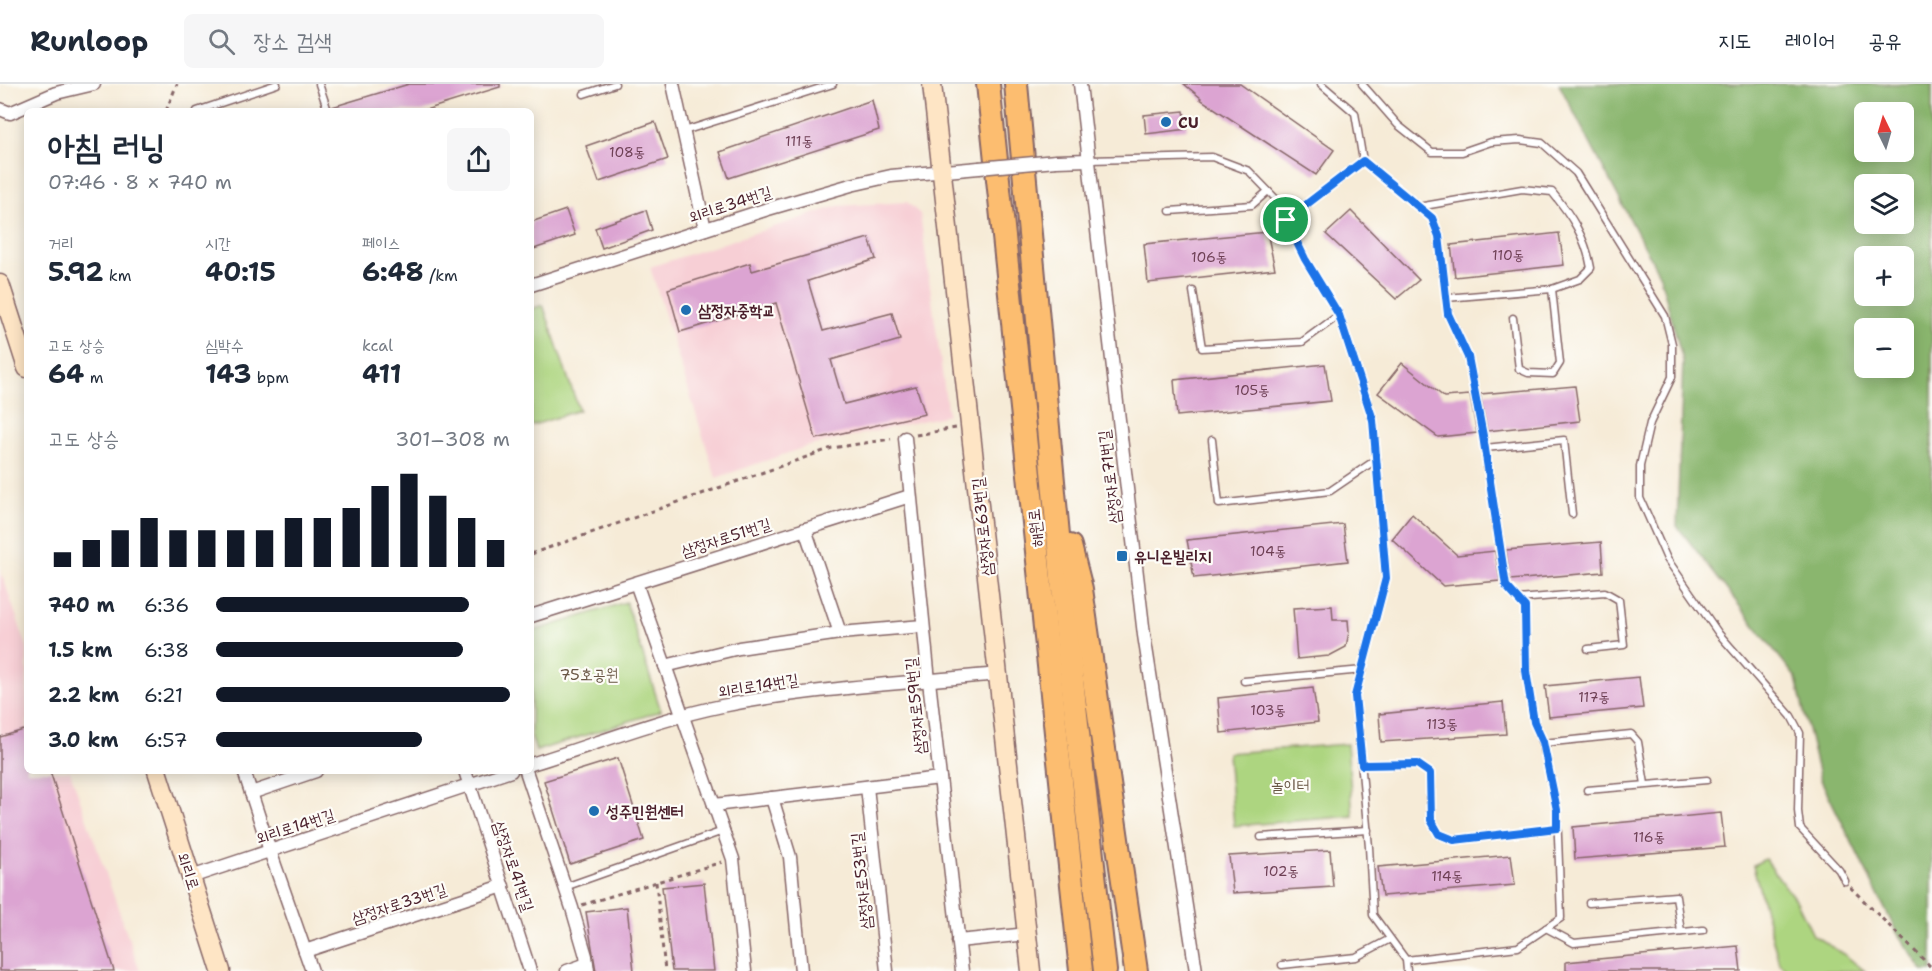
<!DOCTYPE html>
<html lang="ko">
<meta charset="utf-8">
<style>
:root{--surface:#fff;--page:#f6f6f7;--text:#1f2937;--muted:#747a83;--line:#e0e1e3;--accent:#111827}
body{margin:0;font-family:"Shantell Sans","Poor Story",sans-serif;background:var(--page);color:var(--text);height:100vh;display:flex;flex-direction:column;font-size:22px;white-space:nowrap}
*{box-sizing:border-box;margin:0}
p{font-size:20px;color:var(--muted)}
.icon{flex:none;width:33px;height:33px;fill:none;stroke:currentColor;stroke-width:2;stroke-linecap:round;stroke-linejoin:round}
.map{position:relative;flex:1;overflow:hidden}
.sheet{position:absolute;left:24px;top:24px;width:510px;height:666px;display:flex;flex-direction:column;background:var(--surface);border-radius:9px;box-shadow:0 3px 15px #0003}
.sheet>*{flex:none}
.needle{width:39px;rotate:355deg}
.fabs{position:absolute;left:1854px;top:18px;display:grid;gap:12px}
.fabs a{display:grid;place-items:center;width:60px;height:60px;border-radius:9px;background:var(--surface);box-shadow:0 3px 15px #0003;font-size:30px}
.pin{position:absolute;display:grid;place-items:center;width:51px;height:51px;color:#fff;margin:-26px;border:3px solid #fff;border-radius:50%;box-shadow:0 2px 6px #0007}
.round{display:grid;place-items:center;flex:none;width:63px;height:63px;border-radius:9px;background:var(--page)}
.overview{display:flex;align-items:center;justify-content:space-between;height:102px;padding:0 24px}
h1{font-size:33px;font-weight:700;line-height:45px}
.metrics{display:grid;grid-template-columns:repeat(3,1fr);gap:9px;height:102px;padding:6px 24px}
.metrics div{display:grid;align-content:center}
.metrics b{font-size:26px;font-weight:700}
.metrics small{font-size:16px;font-weight:400}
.metrics p{font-size:16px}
.chart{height:168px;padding:12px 24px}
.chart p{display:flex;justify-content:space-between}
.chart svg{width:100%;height:108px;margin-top:6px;stroke:var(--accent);stroke-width:6}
ul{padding:0 24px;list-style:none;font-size:20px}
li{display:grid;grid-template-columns:96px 72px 1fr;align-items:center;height:45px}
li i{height:15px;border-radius:8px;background:var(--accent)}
header{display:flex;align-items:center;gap:36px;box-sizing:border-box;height:84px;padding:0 30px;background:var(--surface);border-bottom:2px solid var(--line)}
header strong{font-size:28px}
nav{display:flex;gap:33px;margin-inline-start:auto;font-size:21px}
.search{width:420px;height:54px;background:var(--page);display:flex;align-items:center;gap:15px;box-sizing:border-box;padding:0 21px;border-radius:9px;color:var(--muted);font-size:22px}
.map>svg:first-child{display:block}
.built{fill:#f7cfd5}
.green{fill:#add580;stroke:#7c7a56;stroke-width:1.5}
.forest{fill:#8ab66e;stroke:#6a6a4c;stroke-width:1.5;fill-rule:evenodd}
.building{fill:#dca4d2}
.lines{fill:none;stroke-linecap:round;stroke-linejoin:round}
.lane-casing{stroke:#866667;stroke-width:9}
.street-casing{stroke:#866667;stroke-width:15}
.secondary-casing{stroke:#866667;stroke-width:21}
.highway-casing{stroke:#866667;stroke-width:26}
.path{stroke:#866667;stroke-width:3;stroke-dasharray:4.5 4.5;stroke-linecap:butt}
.lane{stroke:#fff;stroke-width:6}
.street{stroke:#fff;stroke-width:12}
.secondary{stroke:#fee5c5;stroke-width:18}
.highway{stroke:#fcbd6f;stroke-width:22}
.street-bridge-casing{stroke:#866667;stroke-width:15;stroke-linecap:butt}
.street-bridge{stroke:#fff;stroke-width:12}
.route-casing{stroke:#fff;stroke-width:12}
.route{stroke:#1a73e8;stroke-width:8}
.poi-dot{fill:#1f6fb2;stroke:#fdfcf7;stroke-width:2}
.labels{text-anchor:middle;stroke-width:4.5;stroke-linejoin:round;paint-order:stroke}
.number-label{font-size:14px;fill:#6e4055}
.poi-label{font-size:16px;font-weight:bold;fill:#4a1f2b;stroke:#fdfcf7;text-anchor:start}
.street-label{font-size:16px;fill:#4a1f2b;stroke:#fdfcf7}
.park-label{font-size:16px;fill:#685644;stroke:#fdfcf7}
</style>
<header>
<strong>Runloop</strong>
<div class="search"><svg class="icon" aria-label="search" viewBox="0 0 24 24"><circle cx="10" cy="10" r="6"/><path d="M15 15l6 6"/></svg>장소 검색</div>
<nav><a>지도</a><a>레이어</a><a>공유</a></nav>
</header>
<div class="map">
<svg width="1932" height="887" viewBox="0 0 1932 887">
<rect width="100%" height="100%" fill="#fdfcf7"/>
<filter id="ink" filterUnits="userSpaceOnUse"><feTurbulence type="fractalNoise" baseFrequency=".0167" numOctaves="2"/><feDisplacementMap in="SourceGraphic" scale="12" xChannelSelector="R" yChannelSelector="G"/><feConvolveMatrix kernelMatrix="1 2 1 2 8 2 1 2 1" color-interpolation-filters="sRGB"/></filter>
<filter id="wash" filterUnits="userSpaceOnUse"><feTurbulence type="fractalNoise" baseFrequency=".008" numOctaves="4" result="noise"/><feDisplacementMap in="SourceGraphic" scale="24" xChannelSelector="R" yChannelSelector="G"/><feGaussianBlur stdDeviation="1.35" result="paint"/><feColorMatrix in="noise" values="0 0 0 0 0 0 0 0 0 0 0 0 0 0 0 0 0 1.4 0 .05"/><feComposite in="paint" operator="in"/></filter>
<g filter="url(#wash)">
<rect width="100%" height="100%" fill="#f6ebd7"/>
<!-- built -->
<g class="built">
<polygon points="907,118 920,130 948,331 805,363 716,394 650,183 838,122"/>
<polygon points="0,485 27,563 27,687 70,687 140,887 0,887"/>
</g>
<!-- green -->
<g class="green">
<polygon points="543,221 579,326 531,342 531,225"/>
<polygon points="626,518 661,627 536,667 531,651 531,548"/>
<polygon points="1347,660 1353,732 1234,742 1228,669"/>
<polygon points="1765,775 1797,818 1813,851 1845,871 1865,887 1789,887 1779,879 1753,781"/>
</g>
<!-- forest -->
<path class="forest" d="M1559,0H1932V887H1923L1896,847L1819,692L1796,594L1677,442L1683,277L1660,192ZM1864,28H1904V68H1864ZM1864,100H1904V140H1864ZM1864,172H1904V212H1864ZM1864,244H1904V284H1864Z"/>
<g id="blocks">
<!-- building -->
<g class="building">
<polygon points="409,0 500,0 500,3 422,27 333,27 332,23"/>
<polygon points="1184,0 1240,0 1334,66 1316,91 1200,15 1201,14"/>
<polygon points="872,16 879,46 729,94 720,68"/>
<polygon points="1184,27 1187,45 1146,50 1144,31"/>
<polygon points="655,38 668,75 599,98 586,62"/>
<polygon points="566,126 575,151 531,166 531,138"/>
<polygon points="646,126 652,146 602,164 595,144"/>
<polygon points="1351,127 1419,196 1396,215 1326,150"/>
<polygon points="1267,148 1275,185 1148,199 1144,160"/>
<polygon points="1559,149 1564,181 1455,193 1451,161"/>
<polygon points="869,154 876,175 808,197 823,247 892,229 900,256 831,276 844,320 916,302 925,330 816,355 776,219 680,248 668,205 750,179 752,187"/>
<polygon points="1402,279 1444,313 1470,311 1477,349 1438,353 1378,309"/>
<polygon points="1325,280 1331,317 1177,332 1174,296"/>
<polygon points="1575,302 1580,337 1487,347 1480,310"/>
<polygon points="1412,430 1457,471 1495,467 1500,497 1443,502 1392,455"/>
<polygon points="1343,440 1348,477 1194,494 1187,456"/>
<polygon points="1601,458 1603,488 1510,496 1506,466"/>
<polygon points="1332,522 1333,536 1348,536 1349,548 1346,563 1329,572 1297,575 1293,524"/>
<polygon points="1639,593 1643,624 1549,633 1545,602"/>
<polygon points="1313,604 1318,638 1221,649 1218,614"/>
<polygon points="1503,618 1506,650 1381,658 1379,630"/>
<polygon points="27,645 27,687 50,687 114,887 0,887 0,653"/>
<polygon points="618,674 644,756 570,780 544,697"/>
<polygon points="1721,729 1725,763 1575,775 1573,743"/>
<polygon points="1330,766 1333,803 1233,809 1229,772"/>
<polygon points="1511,771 1515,801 1382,812 1378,783"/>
<polygon points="704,799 714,887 672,887 662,803"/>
<polygon points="627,823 634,887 596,887 586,828"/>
<polygon points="1738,862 1741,887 1566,887 1566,878"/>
</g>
</g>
</g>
<g filter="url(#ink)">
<use href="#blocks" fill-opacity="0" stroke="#866667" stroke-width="1.5"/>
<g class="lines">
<defs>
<g id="lane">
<polyline points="319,0 328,27"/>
<polyline points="1321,0 1355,29 1363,77"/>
<polyline points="1362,0 1398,41 1432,68 1462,68 1491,58 1520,56 1542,59 1576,89 1665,232 1672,260 1672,293 1650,339 1640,382 1640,414 1667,475 1719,550 1791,632 1800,649 1798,727 1800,744 1839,786 1845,797"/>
<polyline points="584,10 615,0"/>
<polyline points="197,27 277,0"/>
<polyline points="684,47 833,0"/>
<polyline points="1089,76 1212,73 1249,87 1276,115 1305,175 1339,231 1373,336 1386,494 1355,612 1369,763 1373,831 1406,876 1407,887"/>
<path d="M1418,123L1522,105L1552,108C1571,131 1586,154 1591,184L1580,195L1552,205L1446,214"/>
<polyline points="1170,127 1252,121 1268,107"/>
<polyline points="1286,136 1363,77 1432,134 1439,152 1448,230 1468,273 1483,352 1506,502 1525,523 1526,587 1534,638 1543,659 1557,726 1561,834 1518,863 1406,876"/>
<polyline points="1193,207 1202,264 1302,258 1339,231"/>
<polyline points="1513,234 1519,285 1528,289 1553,290 1560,279 1552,205"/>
<polyline points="1212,356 1219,420 1330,407 1377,375"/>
<polyline points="1485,364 1564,356 1572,430"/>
<polyline points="1518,515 1605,508 1619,516 1624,561 1588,565"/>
<polyline points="1244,597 1363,586"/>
<polyline points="1543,659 1631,650 1638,658 1645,700"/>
<polyline points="1361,681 1417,680 1430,689 1431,736 1439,750 1454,756 1557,744"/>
<polyline points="1587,706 1707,696"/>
<polyline points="1261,753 1368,746"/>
<polyline points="565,803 723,747"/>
<polyline points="1589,819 1676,812 1681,848"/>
<polyline points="1546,844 1574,859 1703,846"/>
<polyline points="1282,881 1356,873 1390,855"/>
</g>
<g id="street">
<polyline points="673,0 705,145"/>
<polyline points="1080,0 1144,551 1196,887"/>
<polyline points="0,25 10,29 56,9 94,0"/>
<polyline points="1056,77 1089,76"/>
<polyline points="531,201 768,125 851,101 891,92 979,84"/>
<polyline points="905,354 929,597 962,887"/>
<polyline points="805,445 840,549"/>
<polyline points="636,499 733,775 745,887"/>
<polyline points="531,532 910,412"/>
<polyline points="665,582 739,564 840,549 923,542"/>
<path d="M531,680C594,661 658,635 722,622C813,604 906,599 998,590"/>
<polyline points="244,687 270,767 312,887"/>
<polyline points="465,687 530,887"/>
<polyline points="526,687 572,824 586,872 588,887"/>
<polyline points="867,703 887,887"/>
<polyline points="251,709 316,687"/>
<polyline points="772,714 790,773 801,887"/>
<polyline points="714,721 940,694"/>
<polyline points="191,793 511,687"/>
<polyline points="958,857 1027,850"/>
<polyline points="305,867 503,802"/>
<polyline points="567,887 587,880"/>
</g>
<g id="secondary">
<polyline points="932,0 1031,887"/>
<polyline points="0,200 27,284"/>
<polyline points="157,687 221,887"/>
</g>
<g id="highway">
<polyline points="988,0 1081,887"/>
<polyline points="1016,0 1069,569 1105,887"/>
<polyline points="1070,462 1081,505 1136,887"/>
</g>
</defs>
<!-- lane casing -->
<use href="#lane" class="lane-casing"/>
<!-- street casing -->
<use href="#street" class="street-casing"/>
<!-- secondary casing -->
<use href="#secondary" class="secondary-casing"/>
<!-- highway casing -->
<use href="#highway" class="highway-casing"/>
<!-- path -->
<g class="path">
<polyline points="166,27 177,0"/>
<polyline points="916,351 956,344"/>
<polyline points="531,470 832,364 891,355"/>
<polyline points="656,798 665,887"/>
<polyline points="1850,803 1932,884"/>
<polyline points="582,821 722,778"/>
</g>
<!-- lane -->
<use href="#lane" class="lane"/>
<!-- street -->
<use href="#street" class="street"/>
<!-- secondary -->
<use href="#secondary" class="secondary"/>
<!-- highway -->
<use href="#highway" class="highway"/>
<defs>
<polyline id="street-bridge" points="979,84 1056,77"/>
</defs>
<!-- street-bridge casing -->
<use href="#street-bridge" class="street-bridge-casing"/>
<!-- street-bridge -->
<use href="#street-bridge" class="street-bridge"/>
</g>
</g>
<g class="lines" filter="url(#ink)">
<defs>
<polygon id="route" points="1363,77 1432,134 1439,152 1448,230 1468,273 1483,352 1506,502 1525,523 1526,587 1534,638 1543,658 1557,726 1557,744 1454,756 1439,750 1431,736 1430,689 1417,680 1362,681 1355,612 1386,494 1373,336 1339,231 1305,175 1286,136"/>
</defs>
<!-- route casing -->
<use href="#route" class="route-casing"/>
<!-- route -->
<use href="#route" class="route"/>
</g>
<!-- markers -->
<g class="poi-dot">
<circle cx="1166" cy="38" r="6"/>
<circle cx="686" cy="226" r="6"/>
<rect x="1116" y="466" width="12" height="12" rx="3"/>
<circle cx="594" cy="727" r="6"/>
</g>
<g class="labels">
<!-- number labels -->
<g class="number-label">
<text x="799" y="62">111동</text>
<text x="627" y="73">108동</text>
<text x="1508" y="176">110동</text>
<text x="1209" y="178">106동</text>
<text x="1252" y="311">105동</text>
<text x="1268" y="472">104동</text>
<text x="1594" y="618">117동</text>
<text x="1268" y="631">103동</text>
<text x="1442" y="645">113동</text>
<text x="1649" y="758">116동</text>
<text x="1281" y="792">102동</text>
<text x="1447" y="797">114동</text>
</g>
<!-- poi labels -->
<g class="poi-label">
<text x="1178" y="44">CU</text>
<text x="698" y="232">삼정자중학교</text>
<text x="1134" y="478">유니온빌리지</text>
<text x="606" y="733">성주민원센터</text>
</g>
<!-- street labels -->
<g class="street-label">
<text transform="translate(730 120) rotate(-18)" y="6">외리로34번길</text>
<text transform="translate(1109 393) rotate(-97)" y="6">삼정자로71번길</text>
<text transform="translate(982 443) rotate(-96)" y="6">삼정자로63번길</text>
<text transform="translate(1035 444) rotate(-96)" y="6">해원로</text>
<text transform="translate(726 453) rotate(-18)" y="6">삼정자로51번길</text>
<text transform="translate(758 601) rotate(-9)" y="6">외리로14번길</text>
<text transform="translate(915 622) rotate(-96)" y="6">삼정자로59번길</text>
<text transform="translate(295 742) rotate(-18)" y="6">외리로14번길</text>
<text transform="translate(514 782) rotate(71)" y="6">삼정자로41번길</text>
<text transform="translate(189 787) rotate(72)" y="6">외리로</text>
<text transform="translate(861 797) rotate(-96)" y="6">삼정자로53번길</text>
<text transform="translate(399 819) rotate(-18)" y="6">삼정자로33번길</text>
</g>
<!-- park labels -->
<g class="park-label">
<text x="589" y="596">75호공원</text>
<text x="1290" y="707">놀이터</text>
</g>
</g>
</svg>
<div class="fabs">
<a><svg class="needle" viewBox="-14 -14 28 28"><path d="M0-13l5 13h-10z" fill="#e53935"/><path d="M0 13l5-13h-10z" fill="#747a83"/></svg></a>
<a><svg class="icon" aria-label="layers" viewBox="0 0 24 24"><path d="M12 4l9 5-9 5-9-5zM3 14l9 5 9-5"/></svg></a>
<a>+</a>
<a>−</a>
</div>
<div class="pin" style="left:1286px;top:136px;background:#1e9e55"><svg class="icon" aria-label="arrive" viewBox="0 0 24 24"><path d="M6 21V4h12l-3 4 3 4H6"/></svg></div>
<section class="sheet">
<div class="overview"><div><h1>아침 러닝</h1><p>07:46 · 8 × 740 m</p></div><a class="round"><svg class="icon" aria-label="share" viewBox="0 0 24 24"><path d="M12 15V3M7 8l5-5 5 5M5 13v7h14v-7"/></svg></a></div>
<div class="metrics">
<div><p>거리</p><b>5.92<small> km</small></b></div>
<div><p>시간</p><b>40:15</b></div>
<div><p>페이스</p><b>6:48<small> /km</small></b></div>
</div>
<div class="metrics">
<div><p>고도 상승</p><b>64<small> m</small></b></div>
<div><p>심박수</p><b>143<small> bpm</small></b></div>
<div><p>kcal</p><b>411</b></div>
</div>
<div class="chart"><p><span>고도 상승</span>301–308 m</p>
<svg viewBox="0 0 160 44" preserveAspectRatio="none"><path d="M5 44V38M15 44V33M25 44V29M35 44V24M45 44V29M55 44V29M65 44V29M75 44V29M85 44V24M95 44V24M105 44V20M115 44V11M125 44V6M135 44V15M145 44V24M155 44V33"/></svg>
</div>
<ul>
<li><b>740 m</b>6:36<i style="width:86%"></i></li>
<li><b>1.5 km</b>6:38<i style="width:84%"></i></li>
<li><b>2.2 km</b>6:21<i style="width:100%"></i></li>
<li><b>3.0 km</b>6:57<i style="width:70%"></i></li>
</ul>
</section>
</div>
